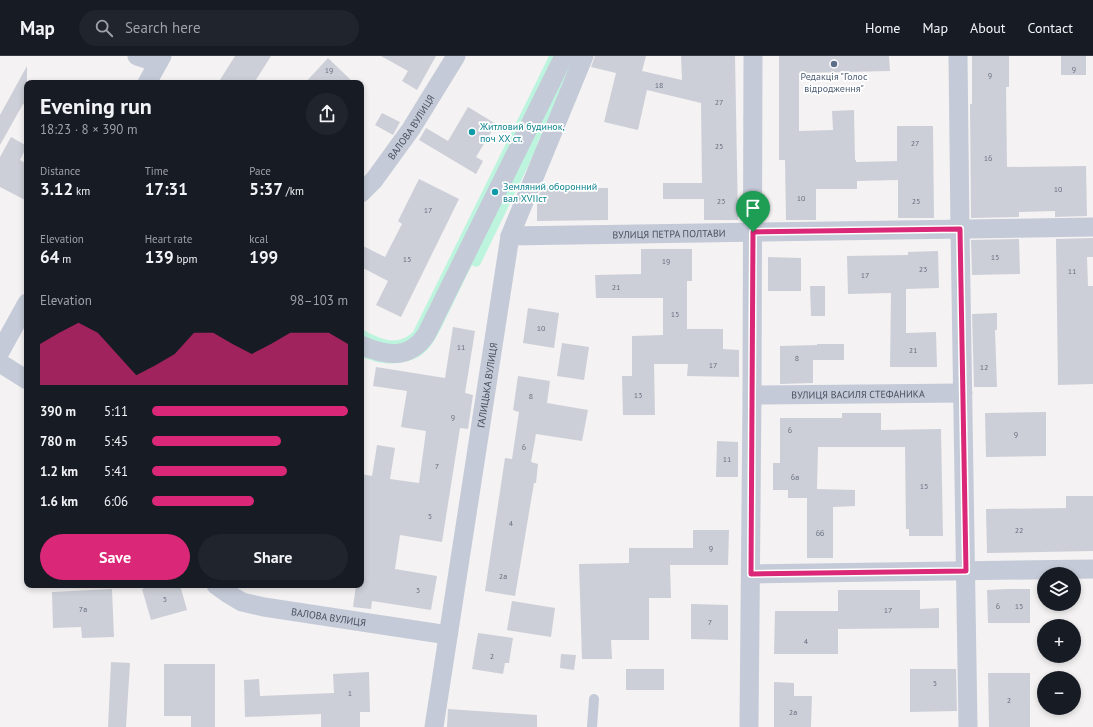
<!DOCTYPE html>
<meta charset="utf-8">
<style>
:root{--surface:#171b24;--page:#20242c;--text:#f1f3f6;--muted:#9ea1a6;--line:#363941;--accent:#db2777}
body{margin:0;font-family:"PT Sans",sans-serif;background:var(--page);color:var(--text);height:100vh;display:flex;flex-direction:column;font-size:15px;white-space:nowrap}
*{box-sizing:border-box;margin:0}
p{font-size:13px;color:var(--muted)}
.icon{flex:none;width:22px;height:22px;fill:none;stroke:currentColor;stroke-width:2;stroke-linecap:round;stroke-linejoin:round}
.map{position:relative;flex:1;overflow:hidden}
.panel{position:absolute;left:24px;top:24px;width:340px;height:508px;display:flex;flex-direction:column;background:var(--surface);border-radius:8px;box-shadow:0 2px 6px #0003}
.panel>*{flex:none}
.tools{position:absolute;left:1037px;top:511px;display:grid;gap:8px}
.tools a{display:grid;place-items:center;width:44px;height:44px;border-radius:50%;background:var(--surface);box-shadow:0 2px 6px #0003;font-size:20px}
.pin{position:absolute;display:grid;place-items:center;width:34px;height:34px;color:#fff;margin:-41px -17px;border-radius:50% 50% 50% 0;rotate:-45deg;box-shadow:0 0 4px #0007}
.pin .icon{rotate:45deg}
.round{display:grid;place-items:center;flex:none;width:42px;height:42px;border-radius:21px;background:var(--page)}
.overview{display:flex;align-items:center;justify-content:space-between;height:68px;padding:0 16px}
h1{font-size:22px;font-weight:700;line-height:30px}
.stats{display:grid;grid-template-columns:repeat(3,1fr);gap:6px;height:68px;padding:4px 16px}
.stats div{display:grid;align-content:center}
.stats b{font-size:17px;font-weight:700}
.stats small{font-size:11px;font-weight:400}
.stats p{font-size:11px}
.chart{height:112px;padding:8px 16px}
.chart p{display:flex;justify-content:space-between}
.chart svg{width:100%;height:72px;margin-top:4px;fill:var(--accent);opacity:.7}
.cta{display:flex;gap:8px;margin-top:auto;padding:8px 16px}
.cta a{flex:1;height:46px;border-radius:24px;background:var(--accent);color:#fff;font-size:16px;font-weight:700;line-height:46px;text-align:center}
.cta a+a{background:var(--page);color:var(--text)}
ul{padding:0 16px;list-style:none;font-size:13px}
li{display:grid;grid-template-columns:64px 48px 1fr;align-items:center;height:30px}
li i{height:10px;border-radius:5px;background:var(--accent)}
header{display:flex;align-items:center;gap:24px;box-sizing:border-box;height:56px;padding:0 20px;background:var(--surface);border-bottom:1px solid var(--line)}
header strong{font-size:19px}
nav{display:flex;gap:22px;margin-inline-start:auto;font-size:14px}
.search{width:280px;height:36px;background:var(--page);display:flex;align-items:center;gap:10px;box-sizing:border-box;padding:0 14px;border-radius:22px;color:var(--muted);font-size:15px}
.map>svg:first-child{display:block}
.green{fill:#bdf4de}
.building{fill:#cdcfd8}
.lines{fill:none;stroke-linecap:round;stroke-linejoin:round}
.lane{stroke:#c4cad7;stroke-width:10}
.street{stroke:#c4cad7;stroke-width:19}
.route-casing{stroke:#fff;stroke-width:8}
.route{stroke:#db2777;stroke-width:5}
.service-dot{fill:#5c6f8a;stroke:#fff;stroke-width:1.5}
.culture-dot{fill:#0f9aa8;stroke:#fff;stroke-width:1.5}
.labels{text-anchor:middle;stroke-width:3.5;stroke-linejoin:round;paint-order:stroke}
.number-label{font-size:8px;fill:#687080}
.service-label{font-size:10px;fill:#4e5e75;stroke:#fff}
.street-label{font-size:10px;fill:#475062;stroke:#fff}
.culture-label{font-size:10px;fill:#0d838f;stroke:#fff;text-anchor:start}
</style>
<header>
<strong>Map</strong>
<div class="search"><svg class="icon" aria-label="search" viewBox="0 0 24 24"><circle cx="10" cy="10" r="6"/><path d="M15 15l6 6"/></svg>Search here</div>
<nav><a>Home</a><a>Map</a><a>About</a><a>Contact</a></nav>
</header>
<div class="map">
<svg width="1093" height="671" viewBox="0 0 1093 671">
<rect width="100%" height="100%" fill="#f4f2f2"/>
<!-- green -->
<path class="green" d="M549,0H579L537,88L538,90L481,207L479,210L476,211L472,209C463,226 455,244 446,262C441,272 434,288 425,296C415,305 398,309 385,307C377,307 369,303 361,301V273C380,282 395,292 413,276Z"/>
<!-- building -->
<g class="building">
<polygon points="235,0 271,0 254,27 218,27"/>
<polygon points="381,0 436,0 417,34 402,25 408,15"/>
<polygon points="595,0 646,0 642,15 682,24 681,0 735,0 738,164 704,164 704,143 663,143 663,127 702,127 701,47 647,34 638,74 604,66 616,17 591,11"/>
<polygon points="779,0 889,0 890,15 799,17 799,75 833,74 832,55 854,54 855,104 856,104 856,106 897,105 897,70 933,70 934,162 898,162 898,124 857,125 857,133 816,133 816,164 786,164 785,104 779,104"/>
<polygon points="972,0 1009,0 1009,31 1006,31 1007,111 1086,110 1087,160 1055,161 1055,155 1019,156 1019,161 971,162 970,48 972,48"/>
<rect x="1061" y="0" width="25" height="19"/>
<polygon points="328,2 354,27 305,27"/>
<polygon points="27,10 27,50 23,48 0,89 0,59"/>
<polygon points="468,51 496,68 476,101 483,105 476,118 419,84 426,72 448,85"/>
<polygon points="382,57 400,66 393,79 375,69"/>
<polygon points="11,81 27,90 20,104 27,108 27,145 0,131 0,101"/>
<polygon points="419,123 459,143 401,261 376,249 388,225 361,211 361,189 385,201 402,168 398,165"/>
<polygon points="542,132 608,132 608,164 537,165 537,143"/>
<polygon points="1093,182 1093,201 1087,201 1088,230 1093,230 1093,328 1058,329 1056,183"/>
<polygon points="1019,183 1020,218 972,219 971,184"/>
<polygon points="641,193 692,193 692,225 687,225 687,273 723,273 723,293 739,294 739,321 687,320 688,308 654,308 655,359 623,359 622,320 632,320 632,280 663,279 663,242 596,242 595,219 641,218"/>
<polygon points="938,195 939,232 906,233 906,277 936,276 937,311 890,311 891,237 848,238 847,200 908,199 908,196"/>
<polygon points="768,201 801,202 801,235 768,235"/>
<polygon points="810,230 825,230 825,260 811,260"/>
<polygon points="528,252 559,257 554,292 523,287"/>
<polygon points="997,257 997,274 995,274 997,331 974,331 972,258"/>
<polygon points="453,271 475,275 465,337 473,339 468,373 460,372 442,486 400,479 395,513 437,520 431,554 372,545 371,553 353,551 356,529 361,529 361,418 372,420 377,389 395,392 390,423 419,427 426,375 401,371 407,335 373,330 376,311 445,322"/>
<polygon points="562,287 589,291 584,324 557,320"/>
<polygon points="817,288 844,288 844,304 813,304 813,327 780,328 780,290 817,289"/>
<polygon points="518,320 550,325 547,347 588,354 582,385 536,378 531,406 538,408 536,427 534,427 515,540 485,535 505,402 512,403 519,356 513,354"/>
<polygon points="1046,356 1046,400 986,401 985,357"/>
<polygon points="842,357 881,357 881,374 941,373 943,480 909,480 909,473 906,473 905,391 818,391 817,433 855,434 855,450 833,451 833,502 807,502 807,442 788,442 788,434 773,434 773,407 780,407 780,362 842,362"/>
<polygon points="717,385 738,386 738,421 716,421"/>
<polygon points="1066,440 1093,440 1093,495 987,497 986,453 1066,452"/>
<polygon points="693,474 729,474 728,509 670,509 671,542 649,542 649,584 611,584 612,603 582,603 579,508 629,507 629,492 693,492"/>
<polygon points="155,529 180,529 187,554 151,564 142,533"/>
<polygon points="112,533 114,581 82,582 81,571 53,572 52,536"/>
<polygon points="1007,533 1030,533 1030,567 988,567 987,534"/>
<polygon points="838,534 920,534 920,553 939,552 939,572 838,573 838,598 774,598 775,555 838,555"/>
<polygon points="512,545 555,552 551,581 507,574"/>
<polygon points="691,548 728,549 728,584 691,583"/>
<polygon points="478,577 513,582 509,607 505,607 503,618 472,613"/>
<polygon points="561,598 576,599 574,614 560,612"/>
<polygon points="111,606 130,607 126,671 108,671"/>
<polygon points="164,608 215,608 215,671 191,671 191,660 164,660"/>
<rect x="626" y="613" width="38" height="21"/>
<polygon points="910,613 956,613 957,655 910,656"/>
<polygon points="369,616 370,656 360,656 360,671 321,671 321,658 245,661 244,624 259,623 260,640 334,637 333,618"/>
<polygon points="988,617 1030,617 1030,671 989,671"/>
<polygon points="774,626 794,627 794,640 812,640 811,671 774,671"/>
<polygon points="448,653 537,659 537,671 447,671"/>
</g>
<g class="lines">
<!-- lane -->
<polyline class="lane" points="592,671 594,643"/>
<!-- street -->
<g class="street">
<polyline points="137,0 158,7"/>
<polyline points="958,0 960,173 968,671"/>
<polyline points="147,27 162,0"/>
<path id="s1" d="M361,137L374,124L411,73L456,0"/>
<path id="s2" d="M510,180L1093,171"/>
<path d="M361,289C386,300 409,304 426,279L564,0"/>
<polyline points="0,296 27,247"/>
<polyline points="0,307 27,324"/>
<path id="s3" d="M752,339L963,337"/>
<polyline points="751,518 1093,513"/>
<path id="s4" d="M216,529L227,537L242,546L264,551L448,579"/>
<path id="s5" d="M434,671L510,180L584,0"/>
<polyline points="749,671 752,339 753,0"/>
</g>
</g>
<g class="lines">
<defs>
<polygon id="route" points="960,173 966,515 751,518 753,176"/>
</defs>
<!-- route casing -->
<use href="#route" class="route-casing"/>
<!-- route -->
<use href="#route" class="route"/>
</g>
<!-- markers -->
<circle class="service-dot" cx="834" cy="8" r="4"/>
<g class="culture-dot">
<circle cx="472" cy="76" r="4"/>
<circle cx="495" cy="136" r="4"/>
</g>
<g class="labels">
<!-- number labels -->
<g class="number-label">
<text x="1074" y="16">9</text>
<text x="329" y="17">19</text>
<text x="990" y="22">9</text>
<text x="659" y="32">18</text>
<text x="719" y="49">27</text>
<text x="915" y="90">27</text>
<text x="719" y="93">25</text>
<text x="988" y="105">16</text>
<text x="1058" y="136">10</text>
<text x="801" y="145">10</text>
<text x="721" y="148">23</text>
<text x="916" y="148">25</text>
<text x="428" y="157">17</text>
<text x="995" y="204">15</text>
<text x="407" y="206">15</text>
<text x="666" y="208">19</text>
<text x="923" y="216">23</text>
<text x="1072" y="218">11</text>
<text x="865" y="222">17</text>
<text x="616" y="234">21</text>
<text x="675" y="261">15</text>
<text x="541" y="275">10</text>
<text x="461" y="294">11</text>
<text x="913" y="297">21</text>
<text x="797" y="305">8</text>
<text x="713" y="312">17</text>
<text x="984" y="314">12</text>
<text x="638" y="342">13</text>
<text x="531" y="343">8</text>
<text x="453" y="364">9</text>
<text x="790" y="377">6</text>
<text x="1016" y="381">9</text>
<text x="524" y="394">6</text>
<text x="727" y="406">11</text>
<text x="437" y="413">7</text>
<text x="795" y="424">6а</text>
<text x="924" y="433">15</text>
<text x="430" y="463">5</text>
<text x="511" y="470">4</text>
<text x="1019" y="477">22</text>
<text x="820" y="480">6б</text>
<text x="711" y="495">9</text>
<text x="503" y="523">2а</text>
<text x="418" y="537">3</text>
<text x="165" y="546">5</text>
<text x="998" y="553">6</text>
<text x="1019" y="553">15</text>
<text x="83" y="556">7а</text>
<text x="888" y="557">17</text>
<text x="710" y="569">7</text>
<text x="806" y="588">4</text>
<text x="492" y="603">2</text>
<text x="935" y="630">5</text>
<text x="350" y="640">1</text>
<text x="1009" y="647">2</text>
<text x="793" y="659">2а</text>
</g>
<!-- service labels -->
<g class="service-label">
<text x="834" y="24">Редакція "Голос<tspan x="834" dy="12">відродження"</tspan></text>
</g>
<!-- street labels -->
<g class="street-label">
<text dy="4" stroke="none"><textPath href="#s1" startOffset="83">ВАЛОВА ВУЛИЦЯ</textPath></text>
<text dy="4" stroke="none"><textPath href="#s2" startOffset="159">ВУЛИЦЯ ПЕТРА ПОЛТАВИ</textPath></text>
<text dy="4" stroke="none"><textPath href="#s5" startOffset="346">ГАЛИЦЬКА ВУЛИЦЯ</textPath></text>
<text dy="4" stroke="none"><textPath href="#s3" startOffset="106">ВУЛИЦЯ ВАСИЛЯ СТЕФАНИКА</textPath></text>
<text dy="4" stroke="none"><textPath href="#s4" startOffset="119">ВАЛОВА ВУЛИЦЯ</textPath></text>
</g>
<!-- culture labels -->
<g class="culture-label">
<text x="480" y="74">Житловий будинок,<tspan x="480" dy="12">поч XX ст.</tspan></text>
<text x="503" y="134">Земляний оборонний<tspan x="503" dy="12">вал XVIIст</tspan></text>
</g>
</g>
</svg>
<div class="tools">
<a><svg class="icon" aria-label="layers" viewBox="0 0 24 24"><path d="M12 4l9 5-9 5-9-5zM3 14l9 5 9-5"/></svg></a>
<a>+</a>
<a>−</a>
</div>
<div class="pin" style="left:753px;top:176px;background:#1e9e55"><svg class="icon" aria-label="arrive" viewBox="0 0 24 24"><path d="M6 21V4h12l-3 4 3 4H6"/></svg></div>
<section class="panel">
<div class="overview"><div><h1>Evening run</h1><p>18:23 · 8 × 390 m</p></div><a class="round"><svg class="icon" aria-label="share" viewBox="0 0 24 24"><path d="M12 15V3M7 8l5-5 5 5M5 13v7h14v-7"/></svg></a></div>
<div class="stats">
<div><p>Distance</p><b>3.12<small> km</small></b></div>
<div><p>Time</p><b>17:31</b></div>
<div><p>Pace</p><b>5:37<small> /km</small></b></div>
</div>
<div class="stats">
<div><p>Elevation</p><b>64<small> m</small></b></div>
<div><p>Heart rate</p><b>139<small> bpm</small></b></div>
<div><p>kcal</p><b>199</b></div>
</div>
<div class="chart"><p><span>Elevation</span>98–103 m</p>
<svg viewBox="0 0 160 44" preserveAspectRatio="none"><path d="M0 44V19L10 12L20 6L30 12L40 25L50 38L60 32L70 25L80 12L90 12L100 19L110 25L120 19L130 12L140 12L150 12L160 19V44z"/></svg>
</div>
<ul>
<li><b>390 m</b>5:11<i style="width:100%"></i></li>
<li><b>780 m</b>5:45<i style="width:66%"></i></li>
<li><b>1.2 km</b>5:41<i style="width:69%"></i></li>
<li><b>1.6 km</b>6:06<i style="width:52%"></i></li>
</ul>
<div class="cta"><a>Save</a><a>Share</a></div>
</section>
</div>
